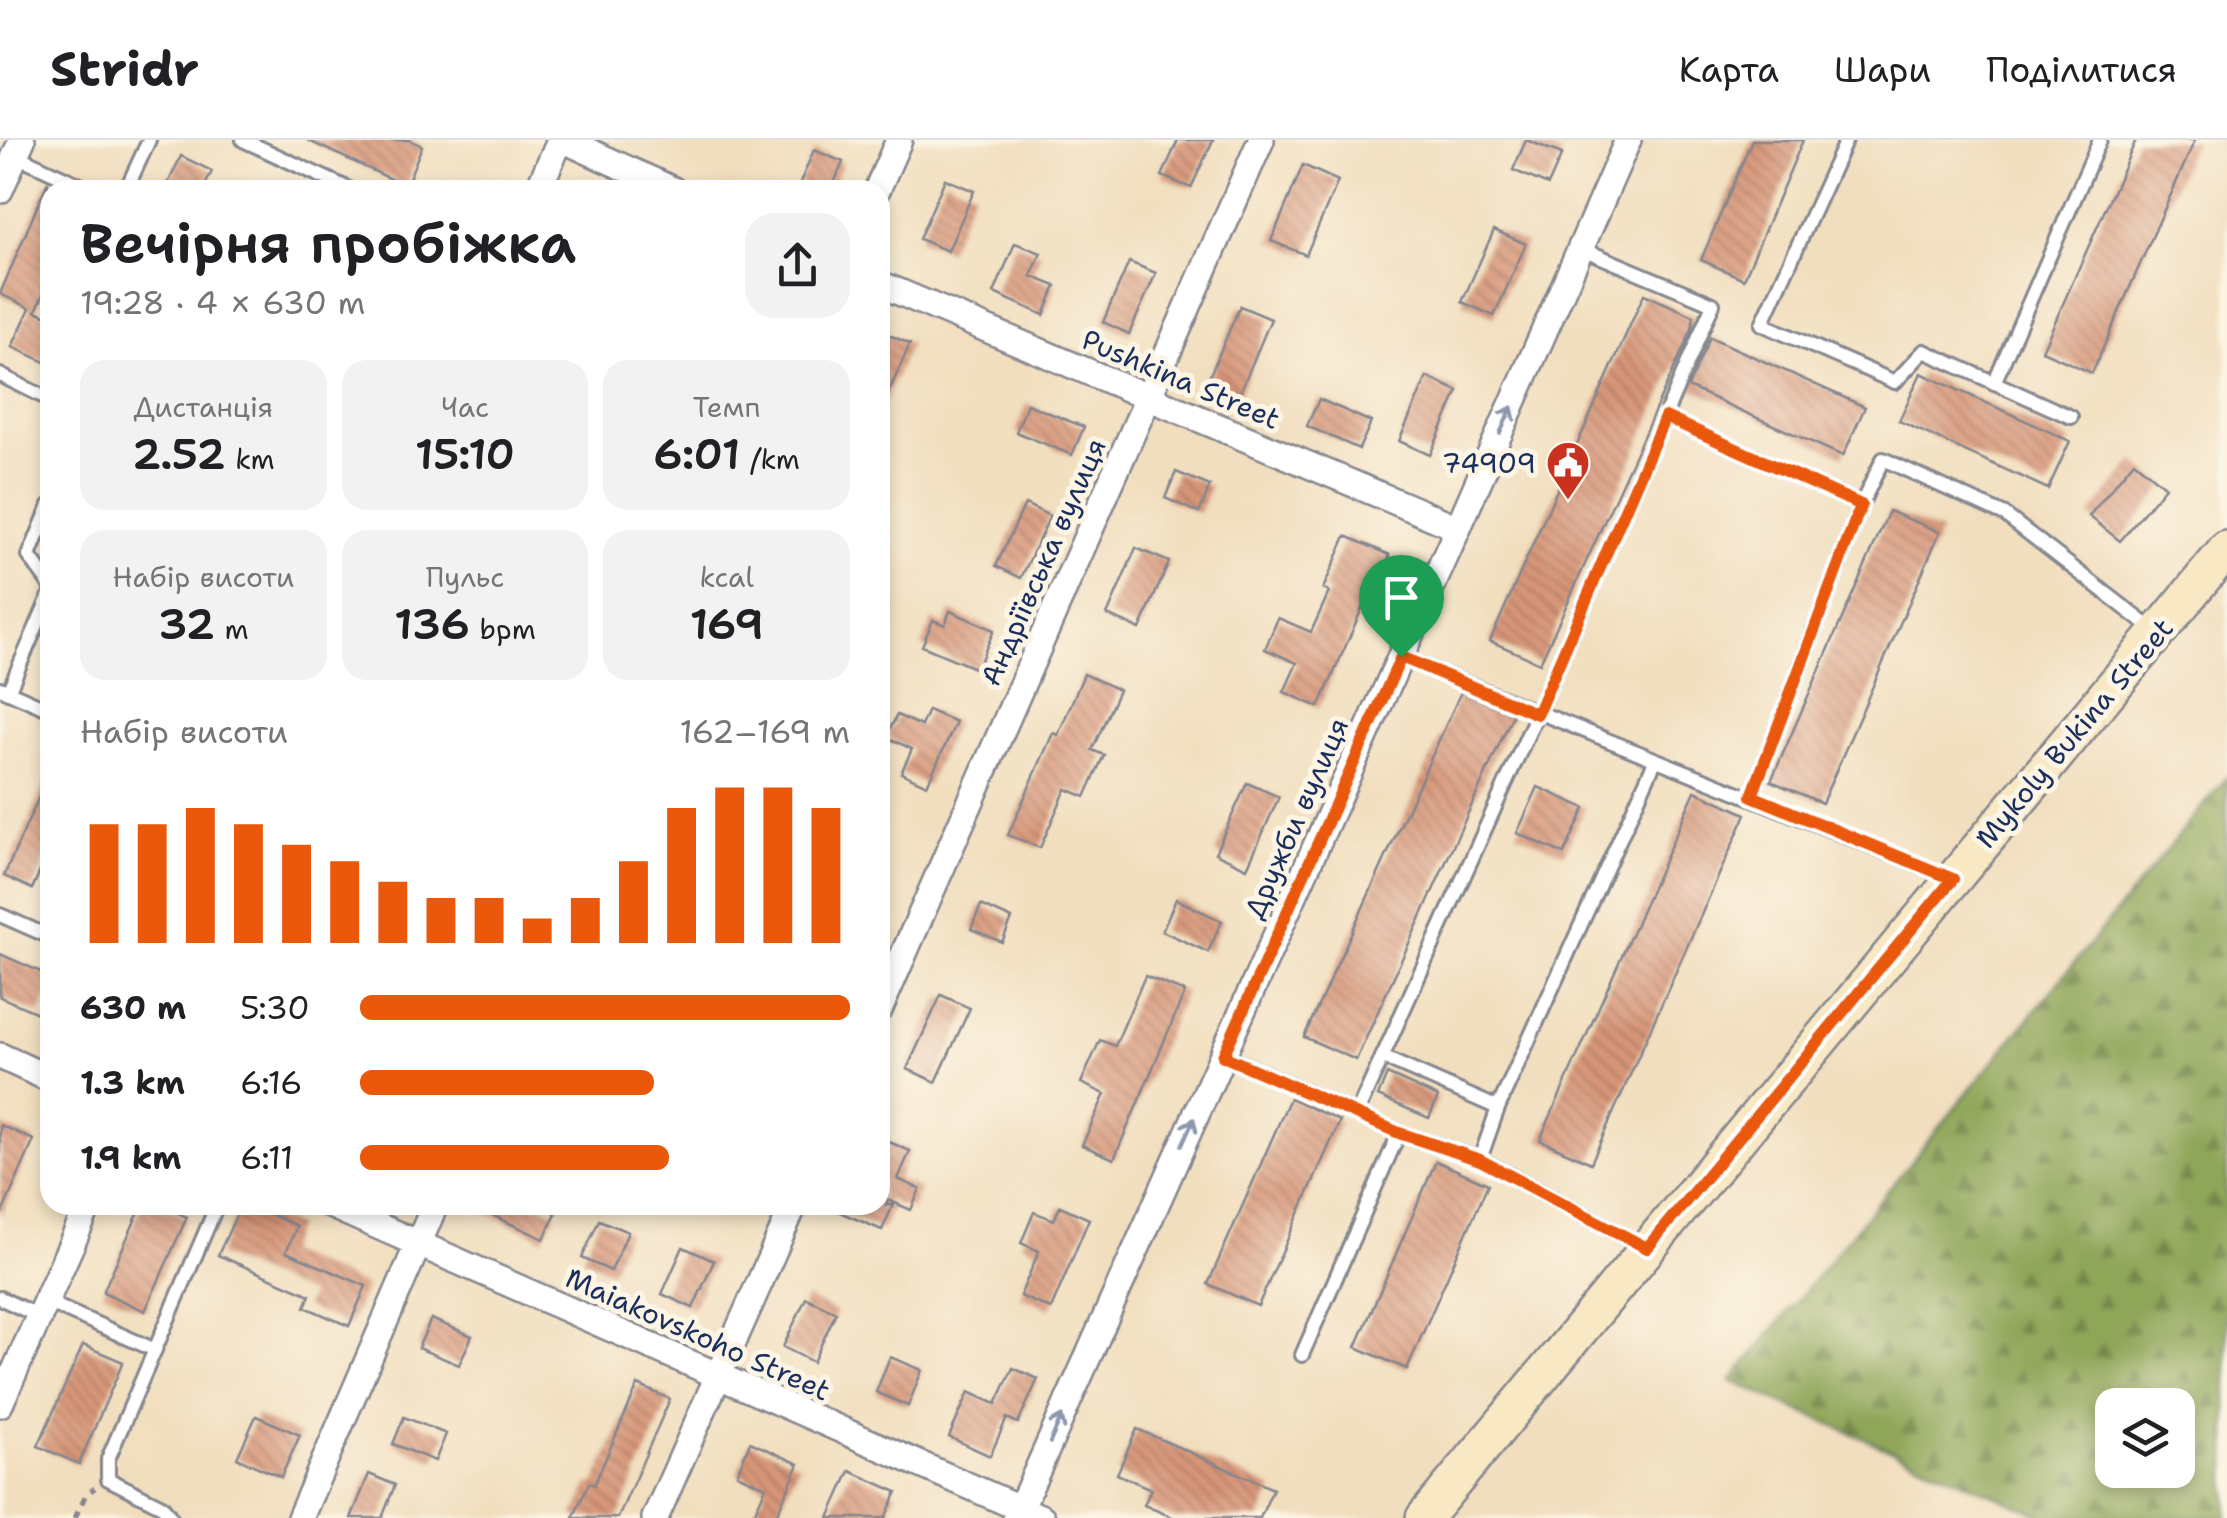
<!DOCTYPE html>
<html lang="uk">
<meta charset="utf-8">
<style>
:root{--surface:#fff;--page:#f2f2f2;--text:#202124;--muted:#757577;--line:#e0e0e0;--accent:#ea580c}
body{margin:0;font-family:"Shantell Sans",sans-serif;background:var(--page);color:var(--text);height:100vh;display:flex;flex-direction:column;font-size:38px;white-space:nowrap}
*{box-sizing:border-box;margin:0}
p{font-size:32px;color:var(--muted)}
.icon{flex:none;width:55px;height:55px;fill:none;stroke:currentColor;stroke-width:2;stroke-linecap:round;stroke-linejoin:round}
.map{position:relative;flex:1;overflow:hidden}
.sheet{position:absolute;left:40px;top:40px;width:850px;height:1035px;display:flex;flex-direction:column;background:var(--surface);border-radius:30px;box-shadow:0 5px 15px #0003}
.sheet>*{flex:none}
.buttons{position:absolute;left:2095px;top:1248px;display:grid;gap:20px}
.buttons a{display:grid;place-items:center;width:100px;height:100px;border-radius:20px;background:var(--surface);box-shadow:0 5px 15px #0003;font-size:50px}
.pin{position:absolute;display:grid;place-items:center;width:85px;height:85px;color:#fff;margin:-102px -42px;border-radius:50% 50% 50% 0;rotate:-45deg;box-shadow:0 0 10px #0007}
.pin .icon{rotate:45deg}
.round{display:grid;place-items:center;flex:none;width:105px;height:105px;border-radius:30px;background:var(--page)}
.headline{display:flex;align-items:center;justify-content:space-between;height:170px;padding:0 40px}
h1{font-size:55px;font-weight:600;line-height:75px}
.figures{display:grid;grid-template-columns:repeat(3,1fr);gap:15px;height:170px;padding:10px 40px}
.figures div{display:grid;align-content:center;border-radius:25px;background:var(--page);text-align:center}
.figures b{font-size:42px;font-weight:600}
.figures small{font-size:28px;font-weight:400}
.figures p{font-size:28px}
.chart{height:280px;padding:20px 40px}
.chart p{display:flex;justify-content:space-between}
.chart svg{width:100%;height:180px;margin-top:10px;stroke:var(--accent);stroke-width:6}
ul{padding:0 40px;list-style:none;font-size:32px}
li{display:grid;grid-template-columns:160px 120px 1fr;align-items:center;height:75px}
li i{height:25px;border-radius:12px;background:var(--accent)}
header{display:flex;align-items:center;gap:60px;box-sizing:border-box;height:140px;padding:0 50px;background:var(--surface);border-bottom:2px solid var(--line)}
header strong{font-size:48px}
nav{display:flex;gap:55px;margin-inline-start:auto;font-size:35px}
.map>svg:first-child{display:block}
.forest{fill:url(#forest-firs);stroke:#556a5b;stroke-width:2.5;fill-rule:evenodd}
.building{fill:url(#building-back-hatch)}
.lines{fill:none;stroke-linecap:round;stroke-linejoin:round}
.lane-casing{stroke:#86868e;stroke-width:18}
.street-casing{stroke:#86868e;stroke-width:30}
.secondary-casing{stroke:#86868e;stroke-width:40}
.path{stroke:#86868e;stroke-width:5;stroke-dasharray:8 8;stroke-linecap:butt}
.lane{stroke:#fff;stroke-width:12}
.street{stroke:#fff;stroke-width:25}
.secondary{stroke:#f8e8c3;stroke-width:35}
.oneway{stroke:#8d97ae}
.route-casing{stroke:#fff;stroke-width:20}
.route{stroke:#ea580c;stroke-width:12}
.labels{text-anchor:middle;stroke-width:10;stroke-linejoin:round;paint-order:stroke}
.street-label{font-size:28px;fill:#1b2f5e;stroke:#fcf5e5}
.poi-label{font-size:28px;fill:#1b2f5e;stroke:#fcf5e5;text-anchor:end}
</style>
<header>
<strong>Stridr</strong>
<nav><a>Карта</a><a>Шари</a><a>Поділитися</a></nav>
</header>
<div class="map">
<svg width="2227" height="1378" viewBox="0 0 2227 1378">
<defs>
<pattern id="forest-firs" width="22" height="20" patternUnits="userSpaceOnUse" patternTransform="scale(2.5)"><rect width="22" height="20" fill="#8fa658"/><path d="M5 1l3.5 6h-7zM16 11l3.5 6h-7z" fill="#74884c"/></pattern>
<pattern id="building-back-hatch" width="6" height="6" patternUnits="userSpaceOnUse" patternTransform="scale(2.5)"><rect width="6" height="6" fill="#d89678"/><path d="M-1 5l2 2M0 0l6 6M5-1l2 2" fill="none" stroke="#ae7b66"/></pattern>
</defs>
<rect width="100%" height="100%" fill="#fcf5e5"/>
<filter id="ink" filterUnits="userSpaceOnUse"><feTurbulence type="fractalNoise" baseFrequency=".01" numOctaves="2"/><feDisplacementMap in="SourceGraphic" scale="20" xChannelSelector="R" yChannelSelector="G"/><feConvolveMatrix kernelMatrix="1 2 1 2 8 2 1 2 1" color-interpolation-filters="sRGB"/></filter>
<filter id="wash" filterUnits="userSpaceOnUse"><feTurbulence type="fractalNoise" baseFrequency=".0048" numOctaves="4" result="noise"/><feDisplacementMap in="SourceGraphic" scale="40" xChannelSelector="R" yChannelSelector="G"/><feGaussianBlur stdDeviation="2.25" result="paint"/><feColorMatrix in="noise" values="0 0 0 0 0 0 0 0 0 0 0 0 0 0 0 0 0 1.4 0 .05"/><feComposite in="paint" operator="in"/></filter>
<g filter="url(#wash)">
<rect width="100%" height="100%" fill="#f1debe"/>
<!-- forest -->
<path class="forest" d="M2227,637V1378H2047L1731,1241ZM2112,1265H2178V1330H2112Z"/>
<g id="blocks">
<!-- building -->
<g class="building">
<polygon points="307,0 410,0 422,6 406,46"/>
<polygon points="1178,0 1213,0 1191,48 1162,36"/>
<polygon points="1526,0 1562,14 1548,45 1513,30"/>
<polygon points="1752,0 1803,0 1744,139 1701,120"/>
<polygon points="2136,0 2195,0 2092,233 2042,211"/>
<polygon points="814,10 843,22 831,50 797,50"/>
<polygon points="181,16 212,31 203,50 165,50"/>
<polygon points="1303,25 1338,41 1306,115 1271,101"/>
<polygon points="945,39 974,51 948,111 919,99"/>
<polygon points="48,41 50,138 36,171 50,177 50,224 12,207 30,168 0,154"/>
<polygon points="1494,90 1526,104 1494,176 1462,162"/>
<polygon points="1015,103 1041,113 1031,136 1056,146 1044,175 994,153"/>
<polygon points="1129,122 1156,133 1129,194 1103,182"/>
<polygon points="1644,154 1694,176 1692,189 1540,523 1490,501"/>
<polygon points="1240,166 1271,179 1239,255 1207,242"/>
<polygon points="880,191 910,204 880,272"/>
<polygon points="1710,197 1865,267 1843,316 1688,247"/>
<polygon points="1921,233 2070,301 2048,349 1899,281"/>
<polygon points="1427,237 1458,251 1430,315 1399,301"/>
<polygon points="1319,259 1371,282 1359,309 1307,286"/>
<polygon points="1027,264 1084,287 1072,315 1016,292"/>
<polygon points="2134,321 2165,347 2120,401 2089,376"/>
<polygon points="1176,332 1210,346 1199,373 1165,358"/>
<polygon points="1025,364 1050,376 1021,438 996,426"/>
<polygon points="1889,371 1940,392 1822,663 1771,641"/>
<polygon points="1346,396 1390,415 1368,468 1363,466 1319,567 1284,552 1297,523 1265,509 1278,478 1311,492 1329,452 1323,449"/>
<polygon points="1136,408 1169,422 1140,489 1107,475"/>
<polygon points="950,471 994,490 977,529 922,506 933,480 945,485"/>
<polygon points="1084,534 1119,550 1092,610 1104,615 1085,657 1066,649 1040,708 1008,695 1053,593 1058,595"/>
<polygon points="1461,552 1513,574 1356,920 1304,897"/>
<polygon points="928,570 956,582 927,645 901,633 912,609 886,597 897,575 921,586"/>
<polygon points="50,632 50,709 32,749 4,736"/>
<polygon points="1247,643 1279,657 1247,728 1215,713"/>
<polygon points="1538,647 1585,668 1564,714 1517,693"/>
<polygon points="1695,651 1746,674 1591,1023 1540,1000"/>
<polygon points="1176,759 1222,781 1208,812 1162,791"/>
<polygon points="981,765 1012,779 1002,802 971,789"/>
<polygon points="0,814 50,836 50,852 40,874 0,857"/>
<polygon points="1145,836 1185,852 1114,1019 1082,1005 1105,954 1081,943 1100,900 1115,906"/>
<polygon points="941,855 970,868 936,942 907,929"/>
<polygon points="1387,934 1438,957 1429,978 1378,956"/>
<polygon points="1290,958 1340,981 1258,1166 1208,1144"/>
<polygon points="0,985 34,1000 0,1078"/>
<polygon points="880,998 910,1011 898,1039 920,1049 911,1070 888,1060 886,1065 893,1065 882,1090 823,1065 880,1065"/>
<polygon points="1436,1021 1488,1044 1407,1229 1356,1207"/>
<polygon points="142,1065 160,1065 187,1077 145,1171 103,1152"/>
<polygon points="241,1065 249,1065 297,1086 286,1112 366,1146 349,1186 305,1167 310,1155 218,1115"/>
<polygon points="470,1065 539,1065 556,1073 544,1099"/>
<polygon points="1060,1066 1089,1079 1051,1169 1020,1156 1039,1111 1021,1103 1034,1072 1054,1080"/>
<polygon points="599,1080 628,1092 611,1131 582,1118"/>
<polygon points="683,1107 714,1121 693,1168 662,1154"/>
<polygon points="806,1158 836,1172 813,1222 783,1207"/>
<polygon points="431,1179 472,1196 459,1225 418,1208"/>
<polygon points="83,1205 123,1222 79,1324 38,1306"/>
<polygon points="890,1217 922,1230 908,1266 876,1252"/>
<polygon points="1013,1228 1038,1239 1018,1283 1007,1278 990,1316 949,1297 969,1252 996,1264"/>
<polygon points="638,1245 670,1259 618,1378 573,1378 589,1343 594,1345"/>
<polygon points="256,1276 300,1295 281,1337 237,1318"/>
<polygon points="404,1277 446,1294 435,1321 393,1304"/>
<polygon points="1137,1289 1273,1349 1260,1378 1174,1378 1144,1365 1151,1349 1117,1334"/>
<polygon points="750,1302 799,1324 775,1378 752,1378 766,1347 737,1334"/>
<polygon points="850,1331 897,1352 885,1378 829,1378"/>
<polygon points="369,1334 395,1345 382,1378 351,1378"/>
</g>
</g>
</g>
<g filter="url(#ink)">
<use href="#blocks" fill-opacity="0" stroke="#86868e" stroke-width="2.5"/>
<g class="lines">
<defs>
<g id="lane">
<polyline points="243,0 351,50"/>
<polyline points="1846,0 1762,184 1895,242 1924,211 2071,277"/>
<polyline points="15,15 91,50"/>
<polyline points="126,50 149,0"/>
<polyline points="0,235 50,260"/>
<polyline points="1994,243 2100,0"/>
<polyline points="1665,277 1861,365"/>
<polyline points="50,365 29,416 50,445"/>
<polyline points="1401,517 1950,738"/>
<polyline points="0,548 50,570"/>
<polyline points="8,552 50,455"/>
<polyline points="1752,656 1861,365 1883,319 2005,375 2156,492"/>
<polyline points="0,775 50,797"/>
<polyline points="1223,915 1399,993 1480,1019 1645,1107"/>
<polyline points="1382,917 1498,968"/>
<polyline points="1357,973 1537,574 1713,164 1580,108"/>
<polyline points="1480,1019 1498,968 1655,621"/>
<polyline points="0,1158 38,1176"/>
<polyline points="45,1161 155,1210"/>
<polyline points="1302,1215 1399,993"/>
<polyline points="171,1378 162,1366 108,1339 108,1319 217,1065"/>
</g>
<g id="street">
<polyline points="564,0 673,50"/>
<polyline points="0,50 22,0"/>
<polyline points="538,50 560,0"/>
<polyline points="877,50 899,0"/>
<polyline points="880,144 1458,388"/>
<polyline points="880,868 1261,0"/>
<polyline points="0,916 50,939"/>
<polyline points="330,1065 1042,1378"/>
<polyline points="0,1264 89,1065"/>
<polyline points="300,1378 435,1065"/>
<polyline points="655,1378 794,1065"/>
<polyline points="1016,1378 1458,388 1628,0"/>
</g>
<polyline id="secondary" points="1424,1378 2227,409"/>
</defs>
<!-- lane casing -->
<use href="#lane" class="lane-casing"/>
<!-- street casing -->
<use href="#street" class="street-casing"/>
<!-- secondary casing -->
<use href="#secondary" class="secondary-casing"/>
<!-- path -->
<polyline class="path" points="75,1378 86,1354 95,1348"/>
<!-- lane -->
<use href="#lane" class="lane"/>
<!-- street -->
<use href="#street" class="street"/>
<!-- secondary -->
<use href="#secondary" class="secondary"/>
</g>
<!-- one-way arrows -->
<defs><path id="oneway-shaft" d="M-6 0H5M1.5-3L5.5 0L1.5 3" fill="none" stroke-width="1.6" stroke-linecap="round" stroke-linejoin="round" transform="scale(2.5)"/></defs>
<g class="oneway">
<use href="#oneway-shaft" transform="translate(1506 280) rotate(-66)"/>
<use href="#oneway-shaft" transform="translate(1188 992) rotate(-66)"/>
<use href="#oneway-shaft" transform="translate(1056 1289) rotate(-66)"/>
</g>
</g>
<g class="lines" filter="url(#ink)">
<defs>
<polygon id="route" points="1665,277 1861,365 1752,656 1953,739 1647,1108 1480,1020 1399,993 1223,916 1401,517 1537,574"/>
</defs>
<!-- route casing -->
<use href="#route" class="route-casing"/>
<!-- route -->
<use href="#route" class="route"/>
</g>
<!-- icons -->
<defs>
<symbol id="civic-pin" viewBox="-11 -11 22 30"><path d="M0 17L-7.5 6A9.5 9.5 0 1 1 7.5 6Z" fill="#c8321e" stroke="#fcf5e5"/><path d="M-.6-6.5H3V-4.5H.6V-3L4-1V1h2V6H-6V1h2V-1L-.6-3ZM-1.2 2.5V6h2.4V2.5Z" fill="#fff"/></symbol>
</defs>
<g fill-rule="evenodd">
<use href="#civic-pin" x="1543" y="298" width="50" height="68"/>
</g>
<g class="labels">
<!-- street labels -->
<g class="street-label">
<text transform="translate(1181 239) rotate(23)" y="10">Pushkina Street</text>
<text transform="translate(1043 422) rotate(-66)" y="10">Андріївська вулиця</text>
<text transform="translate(2074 593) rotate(-50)" y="10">Mykoly Bukina Street</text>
<text transform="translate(1296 678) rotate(-66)" y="10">Дружби вулиця</text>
<text transform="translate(698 1194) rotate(24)" y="10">Maiakovskoho Street</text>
</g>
<!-- poi labels -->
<g class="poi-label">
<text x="1536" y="333">74909</text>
</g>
</g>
</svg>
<div class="buttons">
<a><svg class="icon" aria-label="layers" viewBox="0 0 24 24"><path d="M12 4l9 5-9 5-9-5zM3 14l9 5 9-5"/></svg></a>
</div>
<div class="pin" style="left:1401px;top:517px;background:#1e9e55"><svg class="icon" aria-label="arrive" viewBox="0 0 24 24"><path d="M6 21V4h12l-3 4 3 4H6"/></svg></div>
<section class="sheet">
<div class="headline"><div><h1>Вечірня пробіжка</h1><p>19:28 · 4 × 630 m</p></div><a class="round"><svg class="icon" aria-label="share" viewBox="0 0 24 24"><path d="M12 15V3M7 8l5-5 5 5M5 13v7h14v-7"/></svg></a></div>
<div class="figures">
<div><p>Дистанція</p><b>2.52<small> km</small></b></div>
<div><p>Час</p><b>15:10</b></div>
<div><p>Темп</p><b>6:01<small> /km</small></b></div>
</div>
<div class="figures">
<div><p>Набір висоти</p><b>32<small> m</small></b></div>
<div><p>Пульс</p><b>136<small> bpm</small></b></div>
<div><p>kcal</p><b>169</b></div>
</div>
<div class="chart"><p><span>Набір висоти</span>162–169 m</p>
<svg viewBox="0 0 160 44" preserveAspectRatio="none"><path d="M5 44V15M15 44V15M25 44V11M35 44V15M45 44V20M55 44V24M65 44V29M75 44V33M85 44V33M95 44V38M105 44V33M115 44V24M125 44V11M135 44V6M145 44V6M155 44V11"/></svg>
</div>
<ul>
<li><b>630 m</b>5:30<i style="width:100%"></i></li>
<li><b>1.3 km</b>6:16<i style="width:60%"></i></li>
<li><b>1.9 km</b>6:11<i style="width:63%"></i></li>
</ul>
</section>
</div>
